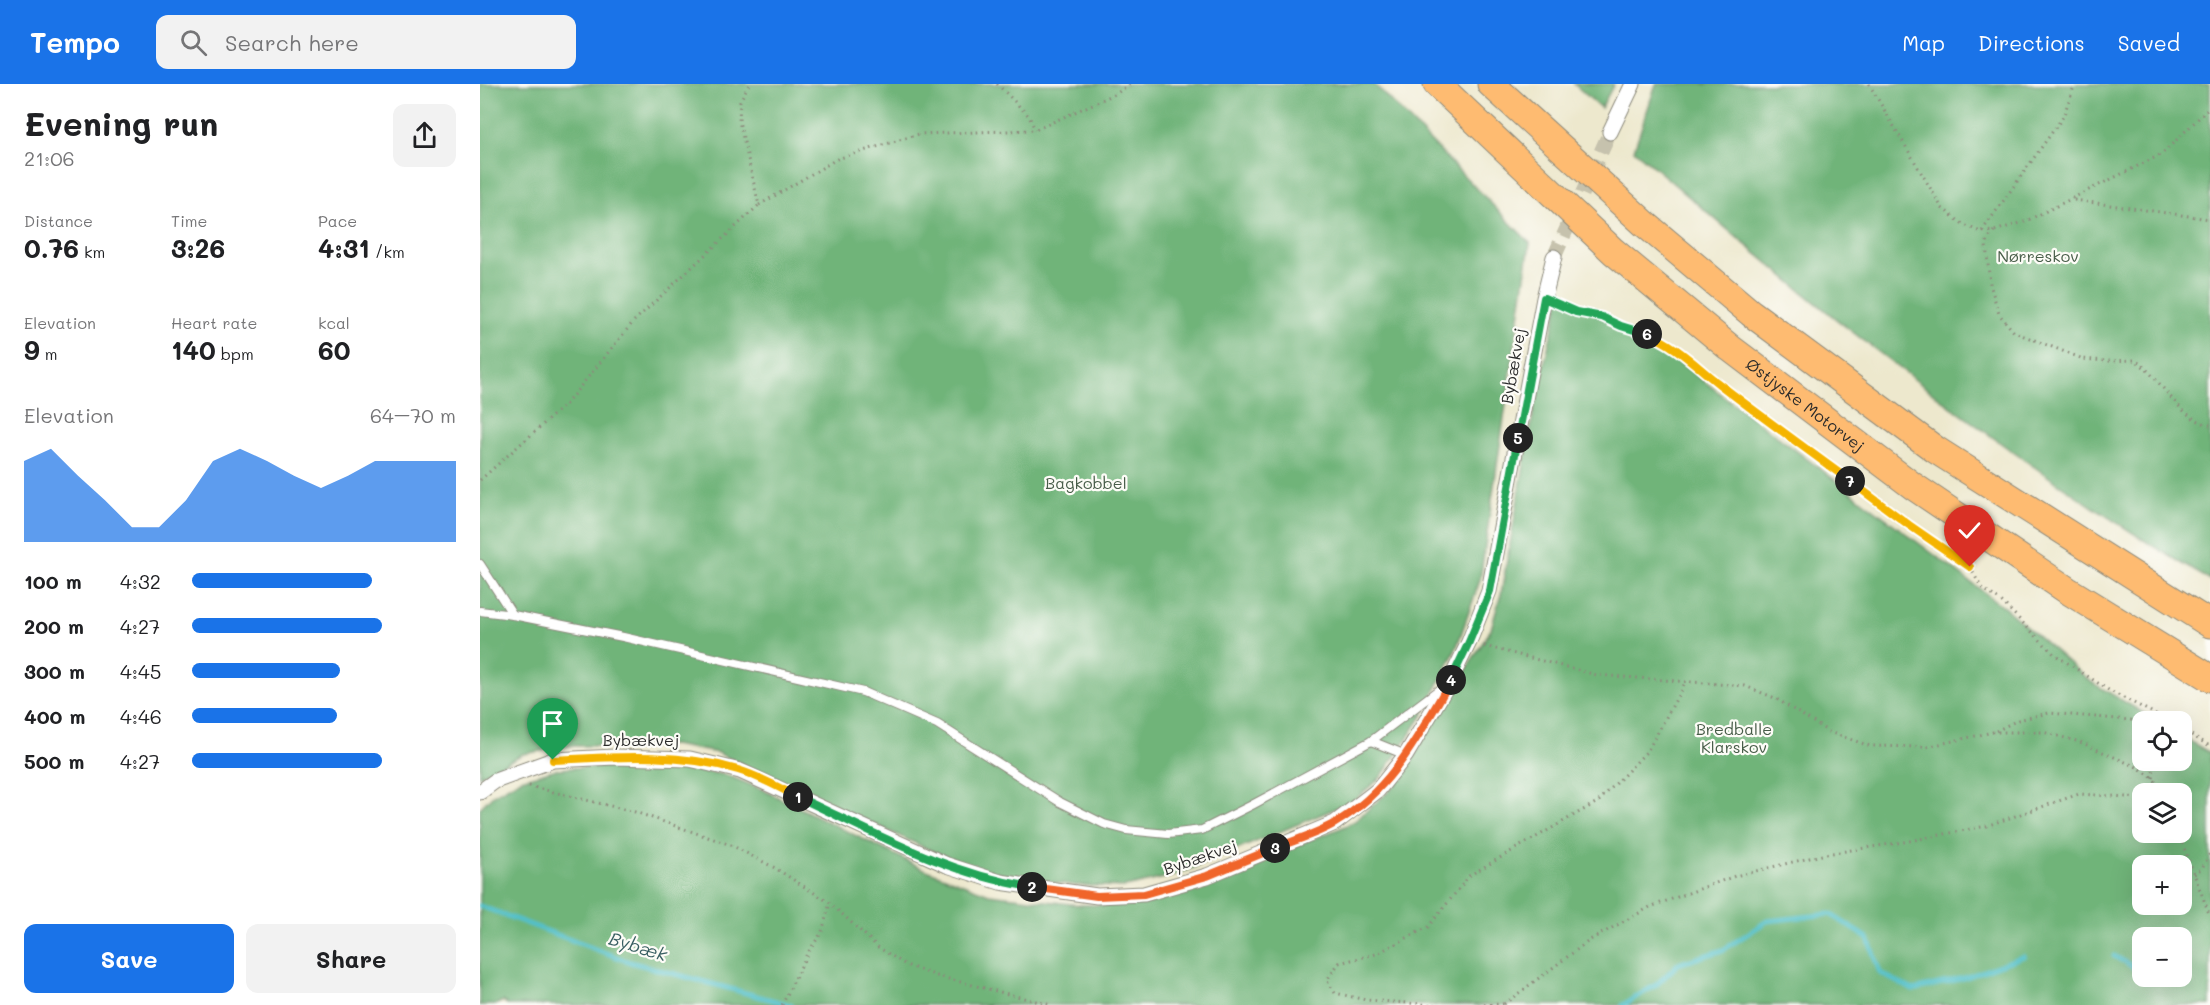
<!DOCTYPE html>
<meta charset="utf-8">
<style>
:root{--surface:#fff;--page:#f2f2f2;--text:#202124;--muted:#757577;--accent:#1a73e8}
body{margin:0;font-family:Mali,sans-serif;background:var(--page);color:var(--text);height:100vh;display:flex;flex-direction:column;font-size:22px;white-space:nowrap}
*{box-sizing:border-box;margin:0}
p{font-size:20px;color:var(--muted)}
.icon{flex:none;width:33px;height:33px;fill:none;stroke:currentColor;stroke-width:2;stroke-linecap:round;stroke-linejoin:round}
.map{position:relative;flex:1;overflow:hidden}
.details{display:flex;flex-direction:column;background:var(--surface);width:480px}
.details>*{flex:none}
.controls{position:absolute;left:1652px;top:627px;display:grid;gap:12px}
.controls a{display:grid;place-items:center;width:60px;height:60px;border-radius:12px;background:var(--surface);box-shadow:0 6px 24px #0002;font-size:30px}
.pin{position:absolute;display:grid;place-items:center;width:51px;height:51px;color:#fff;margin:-62px -26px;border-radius:50% 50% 50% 0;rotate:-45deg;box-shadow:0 0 6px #0007}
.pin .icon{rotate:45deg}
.km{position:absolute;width:30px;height:30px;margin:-15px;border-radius:50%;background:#222;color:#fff;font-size:16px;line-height:30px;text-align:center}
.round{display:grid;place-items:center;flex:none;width:63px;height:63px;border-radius:12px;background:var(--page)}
.summary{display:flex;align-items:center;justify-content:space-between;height:102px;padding:0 24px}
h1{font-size:33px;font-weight:700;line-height:45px}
.stats{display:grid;grid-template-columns:repeat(3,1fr);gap:9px;height:102px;padding:6px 24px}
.stats div{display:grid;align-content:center}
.stats b{font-size:26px;font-weight:700}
.stats small{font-size:16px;font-weight:400}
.stats p{font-size:16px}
.chart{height:168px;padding:12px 24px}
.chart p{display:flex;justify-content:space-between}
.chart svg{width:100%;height:108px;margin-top:6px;fill:var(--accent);opacity:.7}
.button{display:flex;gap:12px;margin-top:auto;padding:12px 24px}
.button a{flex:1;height:69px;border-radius:12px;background:var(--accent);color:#fff;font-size:24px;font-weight:700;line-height:69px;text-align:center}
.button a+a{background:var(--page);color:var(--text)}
ul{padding:0 24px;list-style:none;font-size:20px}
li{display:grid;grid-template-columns:96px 72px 1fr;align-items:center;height:45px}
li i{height:15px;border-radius:8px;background:var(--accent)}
header{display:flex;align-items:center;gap:36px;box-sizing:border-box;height:84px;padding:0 30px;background:var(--accent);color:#fff}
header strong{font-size:28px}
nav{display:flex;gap:33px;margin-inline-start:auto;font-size:21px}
.search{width:420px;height:54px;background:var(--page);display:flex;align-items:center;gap:15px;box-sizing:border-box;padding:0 21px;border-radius:12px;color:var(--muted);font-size:22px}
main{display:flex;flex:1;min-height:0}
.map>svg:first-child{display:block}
.forest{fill:#6fb479;stroke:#4d7052;stroke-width:1.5;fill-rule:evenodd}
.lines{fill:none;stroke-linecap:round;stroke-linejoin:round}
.stream{stroke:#52c0c9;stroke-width:5}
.street-tunnel{stroke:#c6c2ad;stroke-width:15;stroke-dasharray:15 8;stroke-linecap:butt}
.lane-casing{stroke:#8c8a7c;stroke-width:10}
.street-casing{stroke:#8c8a7c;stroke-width:17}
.highway-casing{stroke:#8c8a7c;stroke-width:29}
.path{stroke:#8c8a7c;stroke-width:3;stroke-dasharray:1.5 4.5;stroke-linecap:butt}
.lane{stroke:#fff;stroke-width:8}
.street{stroke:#fff;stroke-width:15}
.highway{stroke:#febb71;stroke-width:27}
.split-1-casing{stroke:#fff;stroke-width:12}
.split-2-casing{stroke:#fff;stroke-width:12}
.split-3-casing{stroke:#fff;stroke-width:12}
.split-4-casing{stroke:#fff;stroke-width:12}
.split-5-casing{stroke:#fff;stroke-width:12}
.split-6-casing{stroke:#fff;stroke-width:12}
.split-7-casing{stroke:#fff;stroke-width:12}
.split-8-casing{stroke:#fff;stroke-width:12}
.split-1{stroke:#f5b400;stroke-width:8}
.split-2{stroke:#22a559;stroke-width:8}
.split-3{stroke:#f0652b;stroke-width:8}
.split-4{stroke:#f0652b;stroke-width:8}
.split-5{stroke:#22a559;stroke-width:8}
.split-6{stroke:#22a559;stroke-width:8}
.split-7{stroke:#f5b400;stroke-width:8}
.split-8{stroke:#f5b400;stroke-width:8}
.labels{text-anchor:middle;stroke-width:4.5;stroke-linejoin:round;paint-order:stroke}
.park-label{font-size:16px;fill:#485d49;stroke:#fdfcf7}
.street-label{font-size:16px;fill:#2b2b2b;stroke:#fdfcf7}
.water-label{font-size:18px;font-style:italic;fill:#395f62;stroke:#fdfcf7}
</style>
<header>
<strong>Tempo</strong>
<div class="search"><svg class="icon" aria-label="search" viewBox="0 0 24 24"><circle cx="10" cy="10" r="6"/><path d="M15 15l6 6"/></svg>Search here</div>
<nav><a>Map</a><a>Directions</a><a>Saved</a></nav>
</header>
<main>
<section class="details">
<div class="summary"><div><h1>Evening run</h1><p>21:06</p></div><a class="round"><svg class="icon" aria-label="share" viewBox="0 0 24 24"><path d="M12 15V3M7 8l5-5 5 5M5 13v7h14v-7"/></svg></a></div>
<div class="stats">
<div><p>Distance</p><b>0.76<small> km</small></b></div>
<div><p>Time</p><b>3:26</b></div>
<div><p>Pace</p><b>4:31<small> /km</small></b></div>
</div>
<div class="stats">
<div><p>Elevation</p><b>9<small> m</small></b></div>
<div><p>Heart rate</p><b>140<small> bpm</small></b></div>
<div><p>kcal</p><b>60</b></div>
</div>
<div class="chart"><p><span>Elevation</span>64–70 m</p>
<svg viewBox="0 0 160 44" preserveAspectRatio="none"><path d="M0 44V11L10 6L20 17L30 27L40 38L50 38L60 27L70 11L80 6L90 11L100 17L110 22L120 17L130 11L140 11L150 11L160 11V44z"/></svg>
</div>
<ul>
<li><b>100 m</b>4:32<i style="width:68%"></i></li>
<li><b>200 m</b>4:27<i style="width:72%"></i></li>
<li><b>300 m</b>4:45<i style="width:56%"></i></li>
<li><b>400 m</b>4:46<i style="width:55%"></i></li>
<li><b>500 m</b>4:27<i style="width:72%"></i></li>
</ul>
<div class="button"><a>Save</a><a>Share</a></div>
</section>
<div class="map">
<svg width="1730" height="921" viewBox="0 0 1730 921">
<rect width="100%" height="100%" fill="#fdfcf7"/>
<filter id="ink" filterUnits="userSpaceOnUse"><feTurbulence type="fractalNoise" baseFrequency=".0167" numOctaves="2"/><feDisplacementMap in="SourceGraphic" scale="12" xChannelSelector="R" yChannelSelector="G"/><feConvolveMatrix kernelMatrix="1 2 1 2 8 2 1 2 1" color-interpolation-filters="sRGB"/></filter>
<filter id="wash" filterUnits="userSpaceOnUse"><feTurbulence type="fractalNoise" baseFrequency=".008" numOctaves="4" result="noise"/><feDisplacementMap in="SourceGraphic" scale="24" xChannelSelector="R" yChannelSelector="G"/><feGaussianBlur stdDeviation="1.35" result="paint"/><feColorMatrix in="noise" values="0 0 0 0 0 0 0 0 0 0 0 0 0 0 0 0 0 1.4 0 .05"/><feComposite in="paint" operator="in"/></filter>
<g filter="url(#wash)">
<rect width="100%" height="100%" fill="#ede8cd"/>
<!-- forest -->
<g class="forest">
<polygon points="0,0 894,0 1050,159 1000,496 976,565 942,632 901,693 873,717 697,791 645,803 593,801 536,793 499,784 459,770 238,669 193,661 91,662 43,670 0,692"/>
<polygon points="1094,0 1134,0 1121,24"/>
<path d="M1176,0H1730V496C1604,423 1485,335 1370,246C1296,188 1225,126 1154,66Z"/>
<path d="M1081,210L1197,277L1525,524L1611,598L1677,637L1662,638V676H1701V652L1730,669V921H28L23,917L15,921H0V724L13,711L41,695L77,685L125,682L217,686L246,691L281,705L444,785L509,810L599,821H635L664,817L703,806L861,744L875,737L915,702L1011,545L1021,510L1056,314ZM1662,710H1701V748H1662ZM1662,782H1701V820H1662ZM1662,854H1701V892H1662Z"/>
</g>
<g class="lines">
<!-- stream -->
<g class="stream">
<polyline points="0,822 150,878 311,921"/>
<polyline points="1634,872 1661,887"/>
<polyline points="1143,921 1176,901 1198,880 1243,866 1287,837 1350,830 1388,854 1400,889 1433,906 1484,894 1544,872"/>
</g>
</g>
</g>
<g filter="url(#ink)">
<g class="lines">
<!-- street-tunnel -->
<polyline class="street-tunnel" points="1074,173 1130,48"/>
<defs>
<g id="lane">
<polyline points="0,480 33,531"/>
<polyline points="0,527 33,531 143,553 383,608 457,640 580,718 624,740 646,746 688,750 722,746 772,721 891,657 961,604"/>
<polyline points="891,657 926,671"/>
</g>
<g id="street">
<polyline points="1130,48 1153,0"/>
<polyline points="0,708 15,697 73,676 135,673 210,675 260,687 467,781 520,798 617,812 664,810 727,792 855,739 898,706 926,671 971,595 989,558 1009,507 1064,214 1074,173"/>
</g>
<g id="highway">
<path id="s1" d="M957,0L1133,167L1250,264L1433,402L1587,506L1730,594"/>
<polyline points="1011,0 1165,140 1271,229 1456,366 1730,540"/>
</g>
</defs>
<!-- lane casing -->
<use href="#lane" class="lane-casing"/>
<!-- street casing -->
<use href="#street" class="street-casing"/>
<!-- highway casing -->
<use href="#highway" class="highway-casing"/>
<!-- path -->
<g class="path">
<polyline points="517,0 549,32 555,46"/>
<polyline points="1389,0 1462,124 1484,141 1501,148 1514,147 1544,138 1682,70 1730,23"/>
<polyline points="1594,116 1730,135"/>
<polyline points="279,121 357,75 439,50 555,46 637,9 650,0"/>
<polyline points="1502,147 1583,33 1595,0"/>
<path d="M1514,147L1508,155L1506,161L1510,200L1519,230L1534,248L1603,275L1627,277L1655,276C1682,294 1696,333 1730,341"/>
<polyline points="1079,221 1097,228 1122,233 1141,241 1175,252 1195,265 1275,328 1429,441 1482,476 1490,483 1501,503 1522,518 1574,570 1630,607 1691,638"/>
<polyline points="0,396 86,320 154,237 279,121 259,37 260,17 269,0"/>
<polyline points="1004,562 1117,591 1265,602 1295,614 1349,648 1390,662 1446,663 1513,648 1563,648 1600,658 1659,684 1673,694 1684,710"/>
<polyline points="1701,645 1730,662"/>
<polyline points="1516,647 1538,636 1569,629 1672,638"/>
<path d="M1673,694C1675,688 1671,683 1673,676"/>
<polyline points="49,702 155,728 251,761 295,784 350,819 398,863 426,881 457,892 571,921"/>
<polyline points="1698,748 1730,832"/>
<polyline points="1714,790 1722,784 1730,769"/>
<polyline points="1024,920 1110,856 1170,823 1255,792 1346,770 1424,758 1506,742 1599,710 1662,714"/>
<polyline points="302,921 327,870 342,848 350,819"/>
<polyline points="956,921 886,916 855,909 847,896 859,879 896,870 948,843 990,791 1119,717 1168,666 1205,599"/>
<polyline points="998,921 1024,920 1022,921"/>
</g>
<!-- lane -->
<use href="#lane" class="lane"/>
<!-- street -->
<use href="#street" class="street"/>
<!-- highway -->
<use href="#highway" class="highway"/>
</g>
</g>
<g class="lines" filter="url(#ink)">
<defs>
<path id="split-1" d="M73,676C135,673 198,668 258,686C279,692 299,704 318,713"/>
<path id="split-2" d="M318,713C393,748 469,791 552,803"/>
<polyline id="split-3" points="552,803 617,812 664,810 727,792 795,764"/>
<path id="split-4" d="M795,764C815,756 837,750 855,739C911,707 940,649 971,596"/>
<polyline id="split-5" points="971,596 989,558 1010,507 1038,354"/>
<polyline id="split-6" points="1038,354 1064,214 1096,228 1122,233 1141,242 1167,250"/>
<path id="split-7" d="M1167,250C1194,259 1217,283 1239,300C1282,333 1326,365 1370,397"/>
<polyline id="split-8" points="1370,397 1429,441 1490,483"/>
</defs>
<!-- split-1 casing -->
<use href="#split-1" class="split-1-casing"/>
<!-- split-2 casing -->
<use href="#split-2" class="split-2-casing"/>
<!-- split-3 casing -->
<use href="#split-3" class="split-3-casing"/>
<!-- split-4 casing -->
<use href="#split-4" class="split-4-casing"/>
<!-- split-5 casing -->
<use href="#split-5" class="split-5-casing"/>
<!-- split-6 casing -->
<use href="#split-6" class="split-6-casing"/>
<!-- split-7 casing -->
<use href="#split-7" class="split-7-casing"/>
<!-- split-8 casing -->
<use href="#split-8" class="split-8-casing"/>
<!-- split-1 -->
<use href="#split-1" class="split-1"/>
<!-- split-2 -->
<use href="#split-2" class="split-2"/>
<!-- split-3 -->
<use href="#split-3" class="split-3"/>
<!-- split-4 -->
<use href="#split-4" class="split-4"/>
<!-- split-5 -->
<use href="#split-5" class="split-5"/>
<!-- split-6 -->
<use href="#split-6" class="split-6"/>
<!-- split-7 -->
<use href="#split-7" class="split-7"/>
<!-- split-8 -->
<use href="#split-8" class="split-8"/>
</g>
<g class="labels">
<!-- park labels -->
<g class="park-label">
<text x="1558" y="178">Nørreskov</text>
<text x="606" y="405">Bagkobbel</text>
<text x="1254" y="651">Bredballe<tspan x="1254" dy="18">Klarskov</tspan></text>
</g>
<!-- street labels -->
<g class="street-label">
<text transform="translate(1033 282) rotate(-80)" y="6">Bybækvej</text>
<text dy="6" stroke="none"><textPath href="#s1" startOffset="489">Østjyske Motorvej</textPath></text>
<text x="161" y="662">Bybækvej</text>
<text transform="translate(720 773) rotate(-19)" y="6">Bybækvej</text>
</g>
<!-- water labels -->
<g class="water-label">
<text transform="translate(158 863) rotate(17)" y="6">Bybæk</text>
</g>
</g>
</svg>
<div class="controls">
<a><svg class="icon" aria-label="locate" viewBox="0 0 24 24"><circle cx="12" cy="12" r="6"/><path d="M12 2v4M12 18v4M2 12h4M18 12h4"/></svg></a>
<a><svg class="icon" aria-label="layers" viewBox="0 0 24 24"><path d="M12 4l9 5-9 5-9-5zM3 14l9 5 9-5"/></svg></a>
<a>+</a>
<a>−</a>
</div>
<div class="pin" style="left:73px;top:676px;background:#1e9e55"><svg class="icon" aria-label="arrive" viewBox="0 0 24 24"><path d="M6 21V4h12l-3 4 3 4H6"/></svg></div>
<div class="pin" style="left:1490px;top:483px;background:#d93025"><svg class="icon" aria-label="check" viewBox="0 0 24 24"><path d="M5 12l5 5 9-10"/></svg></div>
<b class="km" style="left:318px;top:713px">1</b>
<b class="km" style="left:552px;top:803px">2</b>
<b class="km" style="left:795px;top:764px">3</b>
<b class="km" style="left:971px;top:596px">4</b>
<b class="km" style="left:1038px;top:354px">5</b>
<b class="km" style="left:1167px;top:250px">6</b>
<b class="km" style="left:1370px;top:397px">7</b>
</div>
</main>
